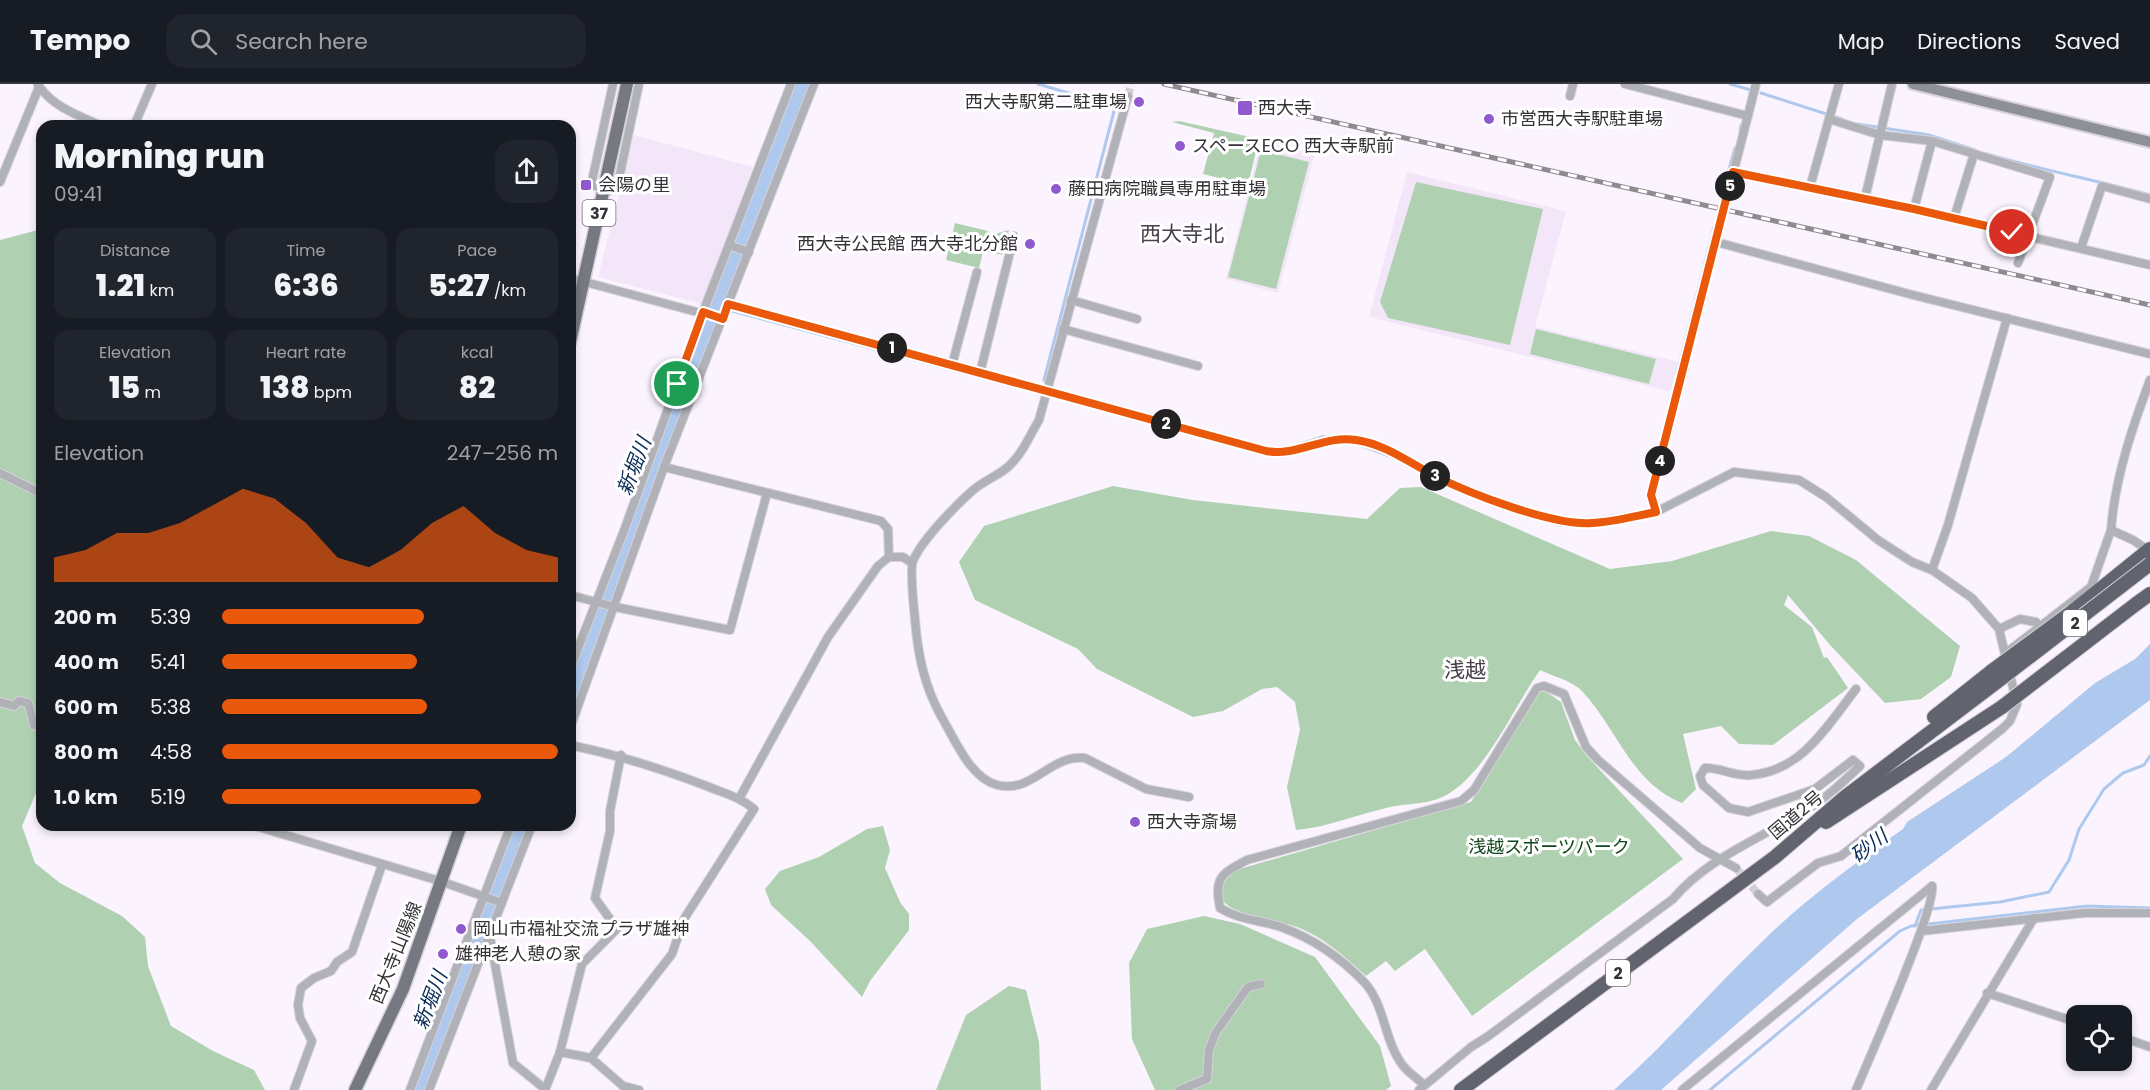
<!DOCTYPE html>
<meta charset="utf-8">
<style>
:root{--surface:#171b24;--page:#20242c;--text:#f1f3f6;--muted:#9ea1a6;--line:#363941;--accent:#ea580c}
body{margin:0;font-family:Poppins,"Noto Sans JP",sans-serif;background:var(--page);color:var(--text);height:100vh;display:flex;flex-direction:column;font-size:22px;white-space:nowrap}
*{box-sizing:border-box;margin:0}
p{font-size:20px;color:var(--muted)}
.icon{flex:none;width:33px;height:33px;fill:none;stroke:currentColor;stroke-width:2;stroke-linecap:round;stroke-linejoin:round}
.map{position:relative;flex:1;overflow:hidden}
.details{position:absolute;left:36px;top:36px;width:540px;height:711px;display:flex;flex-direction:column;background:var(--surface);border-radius:18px;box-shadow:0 3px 9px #0003}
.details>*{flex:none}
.fabs{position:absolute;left:2066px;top:921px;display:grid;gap:12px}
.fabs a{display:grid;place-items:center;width:66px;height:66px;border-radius:12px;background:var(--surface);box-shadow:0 3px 9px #0003;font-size:30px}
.pin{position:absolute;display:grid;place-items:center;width:51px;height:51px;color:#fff;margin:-26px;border:3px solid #fff;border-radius:50%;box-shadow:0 2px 6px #0007}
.km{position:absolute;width:30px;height:30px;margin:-15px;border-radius:50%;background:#222;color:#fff;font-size:16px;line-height:30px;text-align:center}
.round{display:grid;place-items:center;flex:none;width:63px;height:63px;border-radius:18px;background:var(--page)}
.summary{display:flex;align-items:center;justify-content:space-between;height:102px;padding:0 18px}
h1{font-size:33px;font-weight:800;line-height:45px}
.metrics{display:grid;grid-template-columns:repeat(3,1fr);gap:9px;height:102px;padding:6px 18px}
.metrics div{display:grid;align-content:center;border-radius:15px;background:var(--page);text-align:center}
.metrics b{font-size:30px;font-weight:800}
.metrics small{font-size:16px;font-weight:400}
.metrics p{font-size:16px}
.chart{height:168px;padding:12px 18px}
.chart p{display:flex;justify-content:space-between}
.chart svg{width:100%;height:108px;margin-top:6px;fill:var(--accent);opacity:.7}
ul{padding:0 18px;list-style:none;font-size:20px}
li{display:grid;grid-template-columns:96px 72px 1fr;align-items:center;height:45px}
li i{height:15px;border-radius:8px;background:var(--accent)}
header{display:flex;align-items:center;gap:36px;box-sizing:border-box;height:84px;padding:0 30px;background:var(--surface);border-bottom:2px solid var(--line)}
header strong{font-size:28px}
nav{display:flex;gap:33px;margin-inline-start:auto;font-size:21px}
.search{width:420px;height:54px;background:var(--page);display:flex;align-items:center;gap:15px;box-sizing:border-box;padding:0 21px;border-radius:18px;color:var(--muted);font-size:22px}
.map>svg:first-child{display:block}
.built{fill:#f3e6f8}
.green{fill:#afd1b1}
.water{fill:#aec9ed}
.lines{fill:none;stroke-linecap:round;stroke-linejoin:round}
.stream{stroke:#aec9ed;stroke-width:3}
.river{stroke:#aec9ed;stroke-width:16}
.street-tunnel{stroke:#d3cdd6;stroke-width:8;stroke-dasharray:8 4;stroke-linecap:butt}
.street-casing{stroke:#d7d1da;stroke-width:10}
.secondary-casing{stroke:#d7d1da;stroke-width:14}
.primary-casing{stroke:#d7d1da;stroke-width:15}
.highway-casing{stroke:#d7d1da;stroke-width:16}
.street{stroke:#b0b2b7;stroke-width:8}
.secondary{stroke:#8e9098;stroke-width:10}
.primary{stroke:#767882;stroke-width:12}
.highway{stroke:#61646f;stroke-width:14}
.rail-casing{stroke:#8f8a91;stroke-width:5}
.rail{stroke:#fff;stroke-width:3;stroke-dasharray:9;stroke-linecap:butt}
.highway-bridge-casing{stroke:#d7d1da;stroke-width:16;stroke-linecap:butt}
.highway-bridge{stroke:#61646f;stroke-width:14}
.route-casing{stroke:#fff;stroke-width:12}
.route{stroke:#ea580c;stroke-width:8}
.poi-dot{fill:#9158cf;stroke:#fff;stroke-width:2}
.labels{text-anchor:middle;stroke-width:6;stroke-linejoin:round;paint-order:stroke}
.shield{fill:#fff;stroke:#727073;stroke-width:1.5}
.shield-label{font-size:16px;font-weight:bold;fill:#353237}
.poi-label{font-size:18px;fill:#353237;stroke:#fff;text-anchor:start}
.street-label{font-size:18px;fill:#353237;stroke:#fff}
.park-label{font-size:18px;fill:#0f451b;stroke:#fff}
.water-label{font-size:20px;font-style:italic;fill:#072a57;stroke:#fff}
.quarter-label{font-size:21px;fill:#47404a;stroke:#fff}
</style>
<header>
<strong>Tempo</strong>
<div class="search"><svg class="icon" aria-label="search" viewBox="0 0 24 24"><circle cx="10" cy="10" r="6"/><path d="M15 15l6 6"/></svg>Search here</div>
<nav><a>Map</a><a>Directions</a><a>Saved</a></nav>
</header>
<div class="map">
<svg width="2150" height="1006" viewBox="0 0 2150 1006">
<rect width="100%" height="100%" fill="#fbf4fe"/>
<!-- built -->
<g class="built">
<polygon points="634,51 753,83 702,220 598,193"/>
<polygon points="1261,57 1315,69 1278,209 1226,195"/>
<polygon points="1407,88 1566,127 1535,243 1679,278 1671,304 1668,307 1369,233"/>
</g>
<!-- green -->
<g class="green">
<polygon points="1179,37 1259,55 1248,101 1203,90 1214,49 1172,38"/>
<polygon points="1261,66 1309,78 1276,205 1228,193"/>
<polygon points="1416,98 1543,125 1510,261 1388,234 1380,218"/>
<polygon points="955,139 988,147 979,184 946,176"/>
<polygon points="42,145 42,695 22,742 35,779 60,799 122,832 145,853 148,882 171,942 213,967 254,986 265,1006 0,1006 0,156"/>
<polygon points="1009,146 1002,171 987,167 991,151"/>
<polygon points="1536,245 1656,275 1649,300 1530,270"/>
<path d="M1113,402L1193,416L1367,435L1400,404L1421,403L1610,485L1672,477L1771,447L1809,452L1856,476L1960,562L1951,593L1921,615L1885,619L1830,561L1788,511L1784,521L1812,543L1824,574L1827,573L1848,604L1773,661L1739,660L1721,642L1683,650L1696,705L1682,719C1632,700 1616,643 1582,607C1572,597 1553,592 1540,586C1514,623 1487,687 1448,710C1430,721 1409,719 1390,723C1358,730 1329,743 1296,746L1287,703L1300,646L1295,618L1277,603L1262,605L1223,627L1193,633L1097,585L1078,565L975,516L959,478L984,442Z"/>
<path d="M1545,607L1561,618L1575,656L1586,671L1683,775L1472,932L1425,865L1395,887L1386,877L1366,892C1345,873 1324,853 1297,843C1274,834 1185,829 1236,786L1471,718L1538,608Z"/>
<polygon points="883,742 890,766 885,784 900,818 909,830 909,846 870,897 862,913 810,857 771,821 765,805 780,787 819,773 867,745"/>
<polygon points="1204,832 1240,840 1315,873 1380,962 1391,1002 1386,1006 1155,1006 1132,955 1129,879 1147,845"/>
<polygon points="1009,902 1026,906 1039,958 1041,1006 936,1006 966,931"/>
</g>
<!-- water -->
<path class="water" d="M2150,560V616L1857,835L1661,1006H1614C1669,957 1716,901 1770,850C1811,811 1857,778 1903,745L1907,738L2006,673L2095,599L2135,575Z"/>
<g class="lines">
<!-- stream -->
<g class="stream">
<polyline points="1038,0 1116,23"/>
<polyline points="1730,0 1751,6 1750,9"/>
<polyline points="1761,9 1842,35"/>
<polyline points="1857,40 1929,51 1975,66"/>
<polyline points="1740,46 1741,41"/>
<path d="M1987,70C2041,86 2096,96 2150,111"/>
<polyline points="1723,107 1735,64"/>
<polyline points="732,227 1039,309"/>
<polyline points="1677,290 1714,143"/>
<polyline points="1044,296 1119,8"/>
<polyline points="1915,842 1921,826 2000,818 2049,808 2069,776 2079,745 2104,705 2123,689 2144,681 2150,672"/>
<polyline points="1710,1006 1900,847 1911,842 2087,822 2150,824"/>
</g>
<!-- river -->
<g class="river">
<polyline points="570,611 801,0"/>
<polyline points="419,1006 520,741"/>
</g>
<!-- street-tunnel -->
<g class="street-tunnel">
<polyline points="1128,12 1131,0"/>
<polyline points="1736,784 1758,810"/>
</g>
<defs>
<g id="street">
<polyline points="613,0 592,97 595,102 612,107 617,104 639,0"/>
<polyline points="1625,0 1748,32"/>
<polyline points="1839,0 1829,35 1880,51 1932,57 1914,125"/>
<polyline points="1892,0 1865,114 2150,181"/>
<path d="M38,1C53,23 79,32 102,42"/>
<path d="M1128,12L1039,336C1030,351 1023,369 1009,382C998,392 983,397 972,407C955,422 921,457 913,477C910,484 914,526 915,536C918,571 924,601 941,632C954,654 970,694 997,701C1033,710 1050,670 1085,674L1146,705L1189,713"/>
<polyline points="1570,12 1573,0"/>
<polyline points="1829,35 1810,103 1865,114"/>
<polyline points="134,42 152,0"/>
<polyline points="1932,57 2050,93 2018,179"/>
<polyline points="1733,88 1810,103"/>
<polyline points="0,98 39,3"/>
<polyline points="1954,134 1974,70"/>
<polyline points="1716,158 1913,211 2150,270"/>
<polyline points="729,161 749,168"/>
<polyline points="2081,164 2102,102 2150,115"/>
<polyline points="570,194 723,235"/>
<polyline points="1071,216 1137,235"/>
<polyline points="728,220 1266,367 1284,369 1323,356 1356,356 1404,374 1436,392 1492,416 1560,438 1591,439 1656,428 1734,388 1799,396 1826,413 1878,456 1912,478 1932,486 1972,514 1999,545 2017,620 2010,637 2002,645 1841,772 1818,779 1767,818 1758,810"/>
<polyline points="1063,245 1198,282"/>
<polyline points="952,281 977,188"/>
<polyline points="980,289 1014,152"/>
<polyline points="664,383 881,437 888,445 889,473 878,482 828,553 740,713"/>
<polyline points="0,389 42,410"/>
<polyline points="1656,428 1651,411 1756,0"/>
<path d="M2149,467L2133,456L2111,446C2115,394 2132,344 2150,296"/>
<polyline points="889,473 903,473 912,479"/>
<polyline points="1932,486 1948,441 2007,234"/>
<polyline points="570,511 615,523 730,546 767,409"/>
<polyline points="1999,545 2020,535 2036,538 2039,542"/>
<polyline points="2006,569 2091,503 2111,446"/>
<polyline points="570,585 625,444 703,228 791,0"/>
<polyline points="0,618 14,622 19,617 28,619 34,641 42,643"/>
<polyline points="570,644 664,383 814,0"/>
<path d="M570,661C618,671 663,685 709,703C726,710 740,713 754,725L684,835L672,870L591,974"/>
<polyline points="252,741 443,798 502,819"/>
<polyline points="1922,847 2084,829 2150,829"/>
<polyline points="490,853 513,979 545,1005"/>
<polyline points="1987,909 2076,938"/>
<polyline points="2121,953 2150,963"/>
<polyline points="560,968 591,974 623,1002 639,1006"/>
<path d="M1424,1001C1417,994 1406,987 1401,979C1384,955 1385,922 1365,899C1342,875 1312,854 1281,843C1260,836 1239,836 1220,824C1214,793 1221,790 1247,776L1461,717L1474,706L1537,604L1544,602L1564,610L1586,663L1598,676L1700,764L1736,784"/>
<polyline points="294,1006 312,957 300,934 298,921 301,904 314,894 331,887 337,878 352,868 382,781"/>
<polyline points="410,1006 511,741"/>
<polyline points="429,1006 532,741"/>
<polyline points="545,1006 560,968 582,880 617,845 595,814 610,747 610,727 621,671"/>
<polyline points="1180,1006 1207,995 1209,966 1216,948 1248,903 1261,900"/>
<path d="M1419,1006L1471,963L1487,953L1673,815C1707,774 1762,754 1806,726C1826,714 1843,698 1860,682L1853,676L1815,705L1748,728L1729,724L1703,701L1700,692L1705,684C1720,683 1735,693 1751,691C1802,687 1827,642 1856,605"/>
<polyline points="1682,1006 1932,802"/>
<path d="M1856,1006C1868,977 1937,822 1932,802"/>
<polyline points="1931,1006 2034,834"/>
</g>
<polyline id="secondary" points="1913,0 2150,58"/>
<g id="primary">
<polyline points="570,258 627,0"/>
<polyline points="355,1006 403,905 461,741"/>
</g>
<g id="highway">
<polyline points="2136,520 2150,510"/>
<polyline points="2072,528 2150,465"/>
<polyline points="1934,633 1992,587"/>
<polyline points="1826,738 2002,623"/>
<polyline points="1461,1006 1775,773 1845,713 1998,597"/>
</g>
</defs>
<!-- street casing -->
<use href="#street" class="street-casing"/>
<!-- secondary casing -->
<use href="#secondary" class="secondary-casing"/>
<!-- primary casing -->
<use href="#primary" class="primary-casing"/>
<!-- highway casing -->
<use href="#highway" class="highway-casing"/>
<!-- street -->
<use href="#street" class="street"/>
<!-- secondary -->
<use href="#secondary" class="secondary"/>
<!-- primary -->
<use href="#primary" class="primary"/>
<!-- highway -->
<use href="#highway" class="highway"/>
<defs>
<polyline id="rail" points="1164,0 2150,221"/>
</defs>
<!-- rail casing -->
<use href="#rail" class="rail-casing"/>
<!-- rail -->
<use href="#rail" class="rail"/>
<defs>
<g id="highway-bridge">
<polyline points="1992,587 2072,528"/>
<polyline points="1998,597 2150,480"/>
<polyline points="2002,623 2136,520"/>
</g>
</defs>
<!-- highway-bridge casing -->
<use href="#highway-bridge" class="highway-bridge-casing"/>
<!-- highway-bridge -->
<use href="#highway-bridge" class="highway-bridge"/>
</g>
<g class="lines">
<defs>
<path id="route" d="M677,300L703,228L723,235L728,220L1266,367C1297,373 1324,351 1356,356C1385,360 1410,379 1435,392C1471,410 1553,442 1592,439C1613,438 1635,432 1656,428L1651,411L1733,88L1914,125L2012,148"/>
</defs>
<!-- route casing -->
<use href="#route" class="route-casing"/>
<!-- route -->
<use href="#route" class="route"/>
</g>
<!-- markers -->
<g class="poi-dot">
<circle cx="1139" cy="18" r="6"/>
<rect x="1237" y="16" width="16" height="16" rx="3"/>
<circle cx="1489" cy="35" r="6"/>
<circle cx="1180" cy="62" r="6"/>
<rect x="580" y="95" width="12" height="12" rx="3"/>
<circle cx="1056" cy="105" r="6"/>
<circle cx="1030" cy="160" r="6"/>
<circle cx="1135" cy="738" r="6"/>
<circle cx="461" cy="845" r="6"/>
<circle cx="443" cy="870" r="6"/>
</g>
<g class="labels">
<!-- shield labels -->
<g class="shield">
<rect x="582.5" y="116" width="33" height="26" rx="4.5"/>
<rect x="2063" y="526" width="24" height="26" rx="4.5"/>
<rect x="1606" y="876" width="24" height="26" rx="4.5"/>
</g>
<g class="shield-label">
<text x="599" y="135">37</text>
<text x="2075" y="545">2</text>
<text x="1618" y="895">2</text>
</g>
<!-- poi labels -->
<g class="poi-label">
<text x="1127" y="24" text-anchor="end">西大寺駅第二駐車場</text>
<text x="1258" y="30">西大寺</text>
<text x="1501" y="41">市営西大寺駅駐車場</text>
<text x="1192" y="68">スペースECO 西大寺駅前</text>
<text x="598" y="107">会陽の里</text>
<text x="1068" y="111">藤田病院職員専用駐車場</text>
<text x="1018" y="166" text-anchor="end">西大寺公民館 西大寺北分館</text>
<text x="1147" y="744">西大寺斎場</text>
<text x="473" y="851">岡山市福祉交流プラザ雄神</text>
<text x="455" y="876">雄神老人憩の家</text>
</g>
<!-- street labels -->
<g class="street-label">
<text transform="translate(1796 731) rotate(-40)" y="6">国道2号</text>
<text transform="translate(396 869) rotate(-68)" y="6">西大寺山陽線</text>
</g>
<!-- park labels -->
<g class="park-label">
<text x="1549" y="769">浅越スポーツパーク</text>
</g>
<!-- water labels -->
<g class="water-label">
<text transform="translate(634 382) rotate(-69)" y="7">新堀川</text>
<text transform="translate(1869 762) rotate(-37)" y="7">砂川</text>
<text transform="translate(430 916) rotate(-69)" y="7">新堀川</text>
</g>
<!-- quarter labels -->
<g class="quarter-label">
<text x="1182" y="157">西大寺北</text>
<text x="1465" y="593">浅越</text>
</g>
</g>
</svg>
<div class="fabs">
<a><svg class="icon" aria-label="locate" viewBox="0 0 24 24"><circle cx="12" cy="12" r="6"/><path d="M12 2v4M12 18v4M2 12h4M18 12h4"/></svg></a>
</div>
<div class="pin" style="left:677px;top:300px;background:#1e9e55"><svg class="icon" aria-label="arrive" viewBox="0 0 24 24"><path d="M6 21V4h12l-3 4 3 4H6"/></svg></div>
<div class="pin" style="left:2012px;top:148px;background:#d93025"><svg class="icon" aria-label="check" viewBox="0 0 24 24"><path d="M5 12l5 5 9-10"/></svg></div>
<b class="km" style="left:892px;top:264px">1</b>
<b class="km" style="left:1166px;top:340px">2</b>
<b class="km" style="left:1435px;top:392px">3</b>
<b class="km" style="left:1660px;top:377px">4</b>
<b class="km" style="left:1730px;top:102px">5</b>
<section class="details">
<div class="summary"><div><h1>Morning run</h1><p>09:41</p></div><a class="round"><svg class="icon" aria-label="share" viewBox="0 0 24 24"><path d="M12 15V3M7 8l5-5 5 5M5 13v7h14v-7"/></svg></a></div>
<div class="metrics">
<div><p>Distance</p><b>1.21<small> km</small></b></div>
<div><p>Time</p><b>6:36</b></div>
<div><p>Pace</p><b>5:27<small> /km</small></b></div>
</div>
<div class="metrics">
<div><p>Elevation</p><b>15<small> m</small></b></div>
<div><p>Heart rate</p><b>138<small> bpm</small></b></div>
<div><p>kcal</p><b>82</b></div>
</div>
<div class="chart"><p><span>Elevation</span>247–256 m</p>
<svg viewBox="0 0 160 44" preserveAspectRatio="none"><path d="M0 44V34L10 31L20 24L30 24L40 20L50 13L60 6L70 10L80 20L90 34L100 38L110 31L120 20L130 13L140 24L150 31L160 34V44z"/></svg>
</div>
<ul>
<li><b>200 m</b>5:39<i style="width:60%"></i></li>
<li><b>400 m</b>5:41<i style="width:58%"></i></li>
<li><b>600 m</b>5:38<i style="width:61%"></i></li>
<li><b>800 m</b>4:58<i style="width:100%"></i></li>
<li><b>1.0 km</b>5:19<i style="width:77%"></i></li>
</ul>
</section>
</div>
